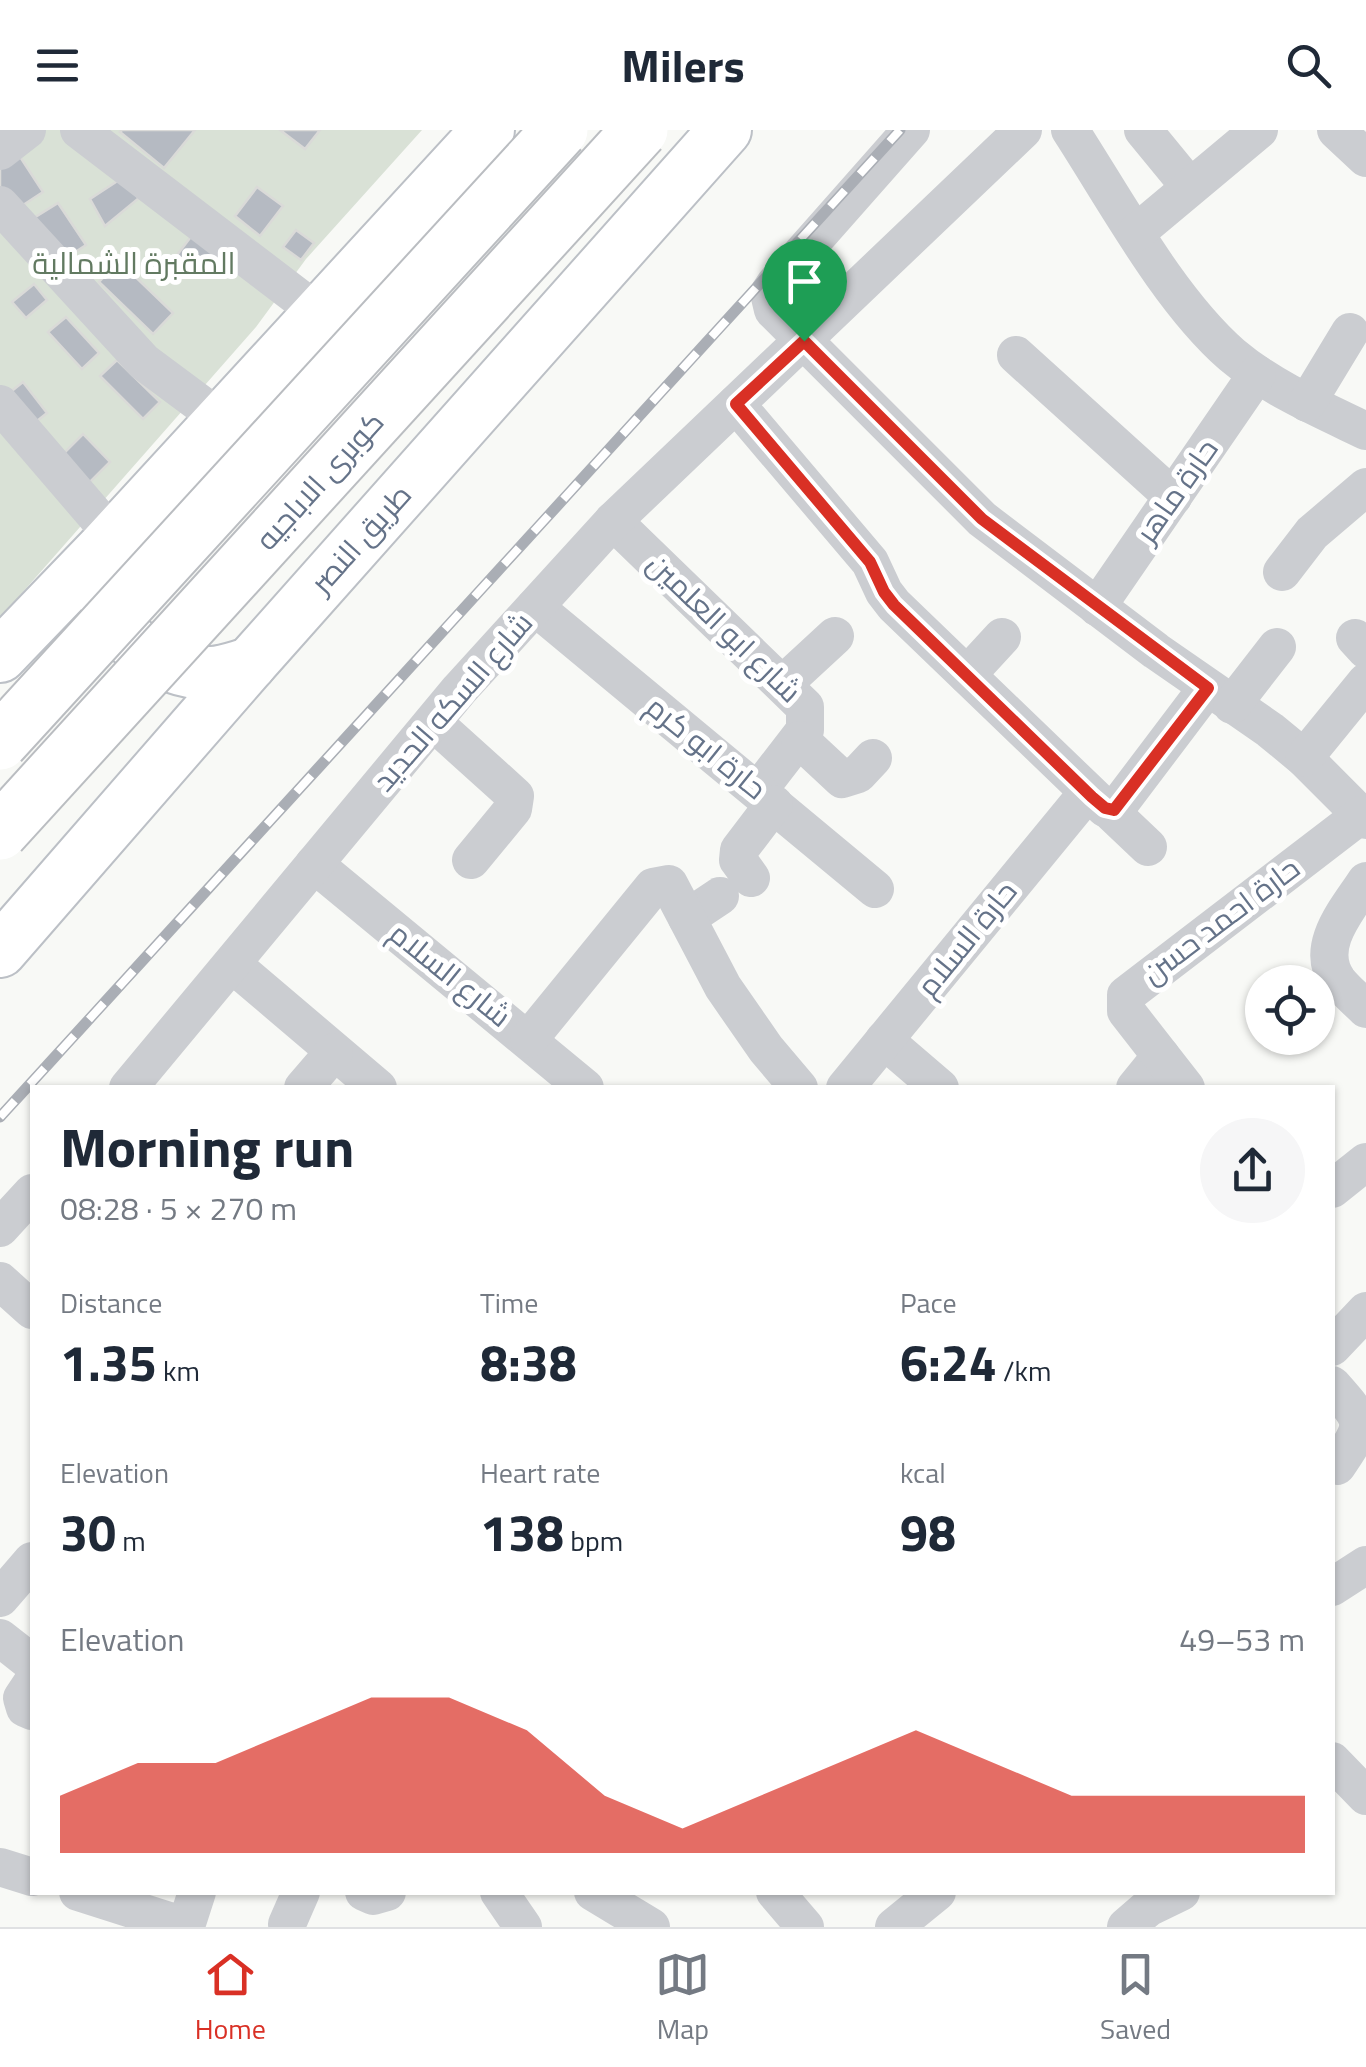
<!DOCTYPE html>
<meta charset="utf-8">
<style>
:root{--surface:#fff;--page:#f6f6f7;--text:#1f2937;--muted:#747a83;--line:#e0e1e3;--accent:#d93025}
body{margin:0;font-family:"Titillium Web",Cairo,sans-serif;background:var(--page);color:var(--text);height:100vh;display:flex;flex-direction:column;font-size:38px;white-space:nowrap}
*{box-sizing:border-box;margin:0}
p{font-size:32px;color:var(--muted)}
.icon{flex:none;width:55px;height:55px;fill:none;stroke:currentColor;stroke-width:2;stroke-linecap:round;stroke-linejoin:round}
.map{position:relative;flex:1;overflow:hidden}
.drawer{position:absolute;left:30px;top:955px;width:1305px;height:810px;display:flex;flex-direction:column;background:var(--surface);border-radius:0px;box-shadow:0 2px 8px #0004}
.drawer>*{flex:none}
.buttons{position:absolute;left:1245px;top:835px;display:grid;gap:20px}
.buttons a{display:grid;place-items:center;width:90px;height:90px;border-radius:50%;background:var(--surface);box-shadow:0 2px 8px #0004;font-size:50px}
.pin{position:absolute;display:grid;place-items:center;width:85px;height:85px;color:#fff;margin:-102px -42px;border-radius:50% 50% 50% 0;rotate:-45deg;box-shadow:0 0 10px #0007}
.pin .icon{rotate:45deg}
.round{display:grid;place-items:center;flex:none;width:105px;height:105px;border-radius:52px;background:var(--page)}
.summary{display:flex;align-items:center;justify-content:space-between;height:170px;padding:0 30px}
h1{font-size:55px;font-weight:700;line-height:75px}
.stats{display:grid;grid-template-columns:repeat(3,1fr);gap:15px;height:170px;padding:10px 30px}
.stats div{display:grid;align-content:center}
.stats b{font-size:50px;font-weight:700}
.stats small{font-size:28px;font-weight:400}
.stats p{font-size:28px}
.chart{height:280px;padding:20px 30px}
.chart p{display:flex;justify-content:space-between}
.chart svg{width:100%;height:180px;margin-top:10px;fill:var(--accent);opacity:.7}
header{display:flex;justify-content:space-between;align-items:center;height:130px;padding:0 30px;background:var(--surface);font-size:45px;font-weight:700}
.tab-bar{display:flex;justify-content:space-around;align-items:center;height:140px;border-top:2px solid var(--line);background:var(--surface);font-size:28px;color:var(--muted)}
.tab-bar a{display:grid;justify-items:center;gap:5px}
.tab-bar .selected{color:var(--accent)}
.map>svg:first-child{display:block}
.green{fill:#d9e1d6}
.building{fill:#b5bac2;stroke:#dadad8;stroke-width:2.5}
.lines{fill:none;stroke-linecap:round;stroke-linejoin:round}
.secondary-casing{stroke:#bcc0c6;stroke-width:56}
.street{stroke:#cbcdd1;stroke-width:38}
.secondary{stroke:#fff;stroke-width:52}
.rail-casing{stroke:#aaaeb5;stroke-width:11}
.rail{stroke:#fff;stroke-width:8;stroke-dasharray:22;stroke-linecap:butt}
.highway-bridge-casing{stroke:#babdc1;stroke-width:59;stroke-linecap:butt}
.highway-bridge{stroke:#fff;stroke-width:55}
.route-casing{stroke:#fff;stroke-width:20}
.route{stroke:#d93025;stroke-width:12}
.labels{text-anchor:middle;stroke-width:10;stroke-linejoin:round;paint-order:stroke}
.park-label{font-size:30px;fill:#627a61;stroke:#fff}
.street-label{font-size:30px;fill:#657389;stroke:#fff}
</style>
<header><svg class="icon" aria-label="menu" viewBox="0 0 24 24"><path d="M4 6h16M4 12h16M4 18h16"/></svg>Milers<svg class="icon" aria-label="search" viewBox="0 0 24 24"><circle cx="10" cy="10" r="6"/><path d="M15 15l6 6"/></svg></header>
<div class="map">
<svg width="1366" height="1797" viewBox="0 0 1366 1797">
<rect width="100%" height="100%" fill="#f8f9f6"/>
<!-- green -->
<polygon class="green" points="0,0 422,0 306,129 256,197 0,488"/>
<!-- building -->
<g class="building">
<polygon points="122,0 195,0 164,38 120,2"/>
<polygon points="280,0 320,0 305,19"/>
<polygon points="15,19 43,62 14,81 0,61 0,29"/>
<polygon points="119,50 139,68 105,96 90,69"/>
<polygon points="257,57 283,76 260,106 235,86"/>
<polygon points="58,73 86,115 57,134 29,91"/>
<polygon points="296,100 314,113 301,130 283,117"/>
<polygon points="193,104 215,120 195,145 174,129"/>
<polygon points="119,131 173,183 153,204 99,152"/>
<polygon points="34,154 47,170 26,188 12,172"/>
<polygon points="66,187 99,223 82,239 48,202"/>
<polygon points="117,230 160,272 143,289 100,246"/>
<polygon points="23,252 47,283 32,295 8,264"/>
<polygon points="83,304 110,332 88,354 61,326"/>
</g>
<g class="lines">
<defs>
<g id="secondary">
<path d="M102,447C102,502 159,544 211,543C223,543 238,537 250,534"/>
<polyline points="0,526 102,420 488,0"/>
<polyline points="0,821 250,534 725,0"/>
</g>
</defs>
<!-- secondary casing -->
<use href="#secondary" class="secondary-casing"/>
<!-- street -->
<g class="street">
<polyline points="79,0 320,184"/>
<polyline points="911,0 775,154 769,163 773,180 982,389 1156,521 1270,600 1304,628 1366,690"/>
<path d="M1070,0C1116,71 1169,170 1232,225C1271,258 1320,279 1366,301"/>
<polyline points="1143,0 1189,56"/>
<polyline points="1336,0 1366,28"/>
<polyline points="0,21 27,0"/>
<polyline points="0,75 144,232 222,290"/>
<polyline points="1137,102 1259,0"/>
<polyline points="1016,225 1173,367"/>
<polyline points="1307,273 1350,202"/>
<polyline points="0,274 114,407"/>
<polyline points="736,274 870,432 884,462 894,475 1105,678 1117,677 1207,558"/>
<polyline points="613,391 805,577 805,600 758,661"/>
<polyline points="1282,442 1312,403 1366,357"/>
<polyline points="535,477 875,759"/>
<polyline points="1097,477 1257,244"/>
<polyline points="1355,508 1366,520"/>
<polyline points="967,545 1002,507"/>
<polyline points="783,554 835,506"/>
<polyline points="1232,575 1277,517"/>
<polyline points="433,592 515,666 513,679 471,730"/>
<polyline points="800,610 842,649 858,644 873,628"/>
<polyline points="1304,628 1366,552"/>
<polyline points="1109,680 1148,717"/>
<polyline points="314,734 585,958"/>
<polyline points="751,748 738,730 739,720 774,674"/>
<path d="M1366,751C1348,779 1313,817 1338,851C1346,861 1357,870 1366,879"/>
<polyline points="687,788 720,766"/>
<polyline points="232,834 378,958"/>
<polyline points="529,909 653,757 669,754 723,857 766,919 799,958"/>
<polyline points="884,910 940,958"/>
<polyline points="128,958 459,560 613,391 1023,0"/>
<polyline points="303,958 334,922"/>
<polyline points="845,958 1079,673 1092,667"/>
<polyline points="1135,958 1161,926"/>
<polyline points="1186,958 1126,881 1126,865 1361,685"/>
<polyline points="1332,1059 1366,1032"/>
<polyline points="0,1098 32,1063"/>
<polyline points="0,1151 32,1180"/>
<polyline points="1332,1217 1366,1181"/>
<path d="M1332,1255C1366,1293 1366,1293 1337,1336"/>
<polyline points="1332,1457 1366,1435"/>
<polyline points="0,1468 32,1431"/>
<polyline points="0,1508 32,1533"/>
<polyline points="32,1553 22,1568 25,1578 32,1581"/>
<polyline points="1332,1631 1366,1666"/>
<polyline points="0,1737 32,1747"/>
<polyline points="78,1762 182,1795 188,1790 197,1762"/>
<polyline points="364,1762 373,1766 387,1762"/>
<polyline points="499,1762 523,1797"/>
<polyline points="593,1762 651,1797"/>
<polyline points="775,1762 805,1797"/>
<polyline points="287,1794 301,1762"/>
<polyline points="894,1797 937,1762"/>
<polyline points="1126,1797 1148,1778 1181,1762"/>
</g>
<!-- secondary -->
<use href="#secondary" class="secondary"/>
<defs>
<polyline id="rail" points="0,987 900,0"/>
</defs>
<!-- rail casing -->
<use href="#rail" class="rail-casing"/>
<!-- rail -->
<use href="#rail" class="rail"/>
<defs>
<g id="highway-bridge">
<polyline points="0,612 560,0"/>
<polyline points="0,702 640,0"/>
</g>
</defs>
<!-- highway-bridge casing -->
<use href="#highway-bridge" class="highway-bridge-casing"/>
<!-- highway-bridge -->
<use href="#highway-bridge" class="highway-bridge"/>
</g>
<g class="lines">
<defs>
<polygon id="route" points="804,211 982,389 1208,558 1114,680 1105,678 1092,667 894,475 884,462 870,432 736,274"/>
</defs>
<!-- route casing -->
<use href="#route" class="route-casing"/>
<!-- route -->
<use href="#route" class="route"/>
</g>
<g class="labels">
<!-- park labels -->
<g class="park-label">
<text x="134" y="144">المقبرة الشمالية</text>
</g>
<!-- street labels -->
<g class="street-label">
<text transform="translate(320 351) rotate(-48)" y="10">كوبرى الاباجيه</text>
<text transform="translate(1177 361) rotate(-55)" y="10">حارة ماهر</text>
<text transform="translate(361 409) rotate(-48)" y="10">طريق النصر</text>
<text transform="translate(724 498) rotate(44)" y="10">شارع ابو العلمين</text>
<text transform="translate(453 572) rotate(-49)" y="10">شارع السكه الحديد</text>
<text transform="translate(706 618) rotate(39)" y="10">حارة ابو كرم</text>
<text transform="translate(1221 791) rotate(-37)" y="10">حارة احمد حسن</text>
<text transform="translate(967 809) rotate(-51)" y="10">حارة السلام</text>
<text transform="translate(450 845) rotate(39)" y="10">شارع السلام</text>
</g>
</g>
</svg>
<div class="buttons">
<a><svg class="icon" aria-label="locate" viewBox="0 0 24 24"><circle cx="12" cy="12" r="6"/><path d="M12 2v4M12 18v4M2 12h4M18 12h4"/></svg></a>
</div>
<div class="pin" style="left:804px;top:211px;background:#1e9e55"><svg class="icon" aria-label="arrive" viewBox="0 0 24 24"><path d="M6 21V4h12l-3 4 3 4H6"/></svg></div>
<section class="drawer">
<div class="summary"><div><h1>Morning run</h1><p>08:28 · 5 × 270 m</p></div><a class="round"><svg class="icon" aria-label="share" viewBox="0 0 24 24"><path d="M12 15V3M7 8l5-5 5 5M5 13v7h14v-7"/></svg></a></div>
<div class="stats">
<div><p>Distance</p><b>1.35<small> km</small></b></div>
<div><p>Time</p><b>8:38</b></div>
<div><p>Pace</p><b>6:24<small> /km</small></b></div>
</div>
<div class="stats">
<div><p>Elevation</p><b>30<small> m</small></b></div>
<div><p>Heart rate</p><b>138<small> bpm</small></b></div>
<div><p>kcal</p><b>98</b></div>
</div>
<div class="chart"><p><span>Elevation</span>49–53 m</p>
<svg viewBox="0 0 160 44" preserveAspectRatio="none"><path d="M0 44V30L10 22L20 22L30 14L40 6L50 6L60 14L70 30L80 38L90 30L100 22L110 14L120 22L130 30L140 30L150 30L160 30V44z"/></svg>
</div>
</section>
</div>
<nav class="tab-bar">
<a class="selected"><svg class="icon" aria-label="home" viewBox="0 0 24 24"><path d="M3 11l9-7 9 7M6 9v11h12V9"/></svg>Home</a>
<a><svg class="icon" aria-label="map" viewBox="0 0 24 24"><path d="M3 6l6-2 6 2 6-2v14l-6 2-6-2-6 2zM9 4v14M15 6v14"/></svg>Map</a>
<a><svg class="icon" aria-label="saved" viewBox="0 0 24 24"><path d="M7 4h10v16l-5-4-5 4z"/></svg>Saved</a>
</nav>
